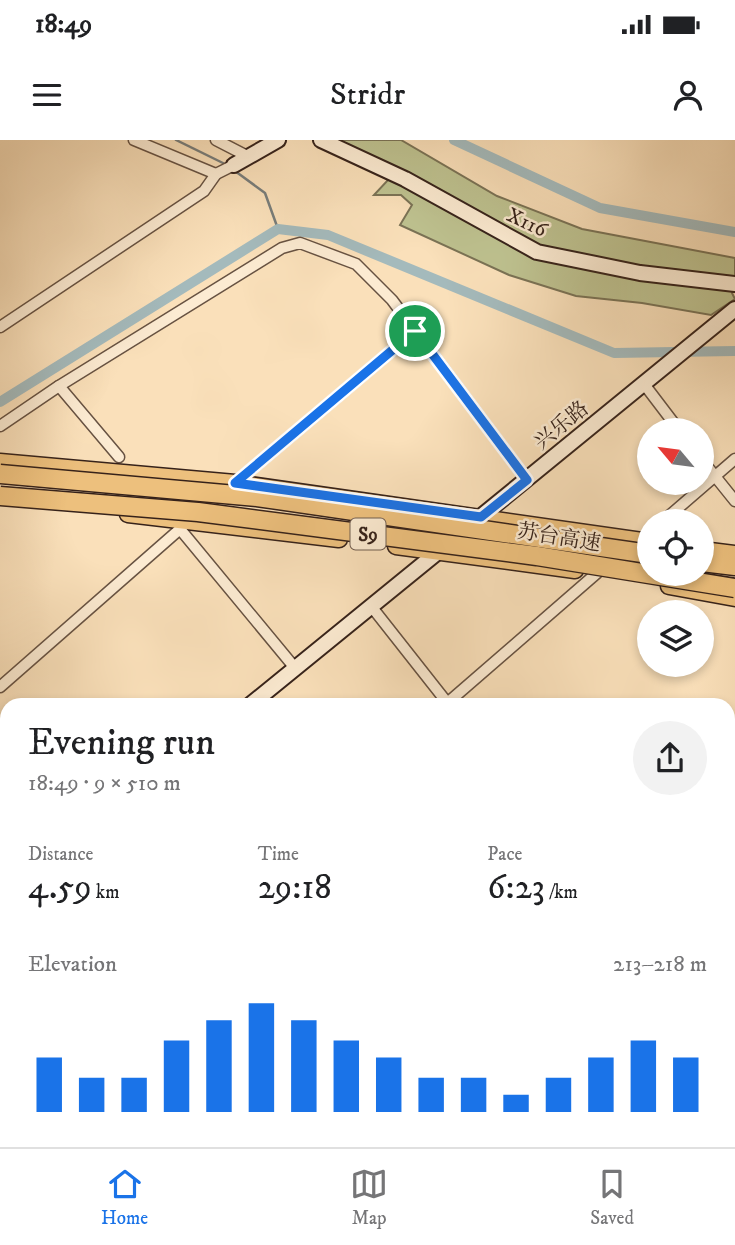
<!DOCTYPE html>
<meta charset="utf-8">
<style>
:root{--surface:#fff;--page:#f2f2f2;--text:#202124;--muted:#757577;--line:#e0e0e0;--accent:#1a73e8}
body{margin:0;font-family:"IM FELL DW Pica","Noto Serif SC",serif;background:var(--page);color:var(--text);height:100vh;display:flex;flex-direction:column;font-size:26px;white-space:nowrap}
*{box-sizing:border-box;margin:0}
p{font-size:23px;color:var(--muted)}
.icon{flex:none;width:38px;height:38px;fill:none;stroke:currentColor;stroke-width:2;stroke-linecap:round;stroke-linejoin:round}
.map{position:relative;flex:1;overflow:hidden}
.side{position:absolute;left:0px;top:558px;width:735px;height:450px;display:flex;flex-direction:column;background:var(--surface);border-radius:21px 21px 0 0;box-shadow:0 4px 10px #0003}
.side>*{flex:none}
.needle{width:46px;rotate:299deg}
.controls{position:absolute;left:637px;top:278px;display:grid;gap:14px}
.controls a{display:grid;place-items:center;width:77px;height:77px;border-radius:50%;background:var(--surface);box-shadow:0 4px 10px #0003;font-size:35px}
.pin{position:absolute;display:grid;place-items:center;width:60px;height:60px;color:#fff;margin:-30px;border:4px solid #fff;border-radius:50%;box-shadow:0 2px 7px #0007}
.round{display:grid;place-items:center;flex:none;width:74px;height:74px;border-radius:37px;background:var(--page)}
.summary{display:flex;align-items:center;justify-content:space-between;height:119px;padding:0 28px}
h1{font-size:38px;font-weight:600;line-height:52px}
.stats{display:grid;grid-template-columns:repeat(3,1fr);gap:10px;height:119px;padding:7px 28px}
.stats div{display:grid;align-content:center}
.stats b{font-size:35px;font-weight:600}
.stats small{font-size:19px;font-weight:400}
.stats p{font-size:19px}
.chart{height:196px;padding:14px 28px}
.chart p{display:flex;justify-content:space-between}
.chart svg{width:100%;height:126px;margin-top:7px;stroke:var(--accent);stroke-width:6}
.status{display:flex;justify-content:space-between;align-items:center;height:49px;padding:0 35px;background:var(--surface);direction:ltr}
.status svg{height:19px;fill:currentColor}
header{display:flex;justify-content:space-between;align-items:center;height:91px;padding:0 28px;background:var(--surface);font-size:32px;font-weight:600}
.tabs{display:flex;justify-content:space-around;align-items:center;height:98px;border-top:2px solid var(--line);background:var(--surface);font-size:19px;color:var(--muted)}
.tabs a{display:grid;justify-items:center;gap:4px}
.tabs .selected{color:var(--accent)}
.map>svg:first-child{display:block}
.green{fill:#bec290;stroke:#7a7255;stroke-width:2}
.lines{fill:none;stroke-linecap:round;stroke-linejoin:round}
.stream{stroke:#787d7b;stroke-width:2.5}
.canal{stroke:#a4babc;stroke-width:10}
.street-casing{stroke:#675242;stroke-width:13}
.secondary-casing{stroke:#36221a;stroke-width:18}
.primary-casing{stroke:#36221a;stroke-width:19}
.highway-casing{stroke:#36221a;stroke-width:21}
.street{stroke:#fcebd2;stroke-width:10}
.secondary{stroke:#fcebd2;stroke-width:14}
.primary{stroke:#edc07d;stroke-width:16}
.highway{stroke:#edc07d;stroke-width:18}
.highway-bridge-casing{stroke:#36221a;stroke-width:21;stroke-linecap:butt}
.highway-bridge{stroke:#edc07d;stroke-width:18}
.route-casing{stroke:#fff;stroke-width:14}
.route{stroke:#1a73e8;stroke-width:9}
.labels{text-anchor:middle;stroke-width:5;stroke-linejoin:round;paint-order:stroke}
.shield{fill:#fcebd2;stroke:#715e51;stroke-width:2}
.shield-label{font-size:19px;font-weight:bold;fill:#36221a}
.street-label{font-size:21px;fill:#36221a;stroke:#fcebd2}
</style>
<div class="status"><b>18:49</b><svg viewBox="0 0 49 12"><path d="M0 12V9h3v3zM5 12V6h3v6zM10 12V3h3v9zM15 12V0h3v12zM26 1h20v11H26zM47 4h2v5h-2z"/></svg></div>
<header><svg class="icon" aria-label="menu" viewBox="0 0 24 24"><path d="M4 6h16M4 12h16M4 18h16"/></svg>Stridr<svg class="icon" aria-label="person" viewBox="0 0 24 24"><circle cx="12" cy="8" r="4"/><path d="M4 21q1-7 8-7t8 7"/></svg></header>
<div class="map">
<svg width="735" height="1007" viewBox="0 0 735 1007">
<rect width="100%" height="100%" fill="#fae0ba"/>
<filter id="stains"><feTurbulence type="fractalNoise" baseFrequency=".00286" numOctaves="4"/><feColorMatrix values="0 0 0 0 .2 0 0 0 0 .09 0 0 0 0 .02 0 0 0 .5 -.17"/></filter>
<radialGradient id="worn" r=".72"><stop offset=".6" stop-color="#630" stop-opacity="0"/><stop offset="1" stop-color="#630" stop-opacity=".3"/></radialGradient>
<!-- green -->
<polygon class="green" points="334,0 401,0 497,56 582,89 735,118 735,149 732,153 735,159 711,175 642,163 576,156 509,135 400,85 412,65 401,55 374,55 389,39"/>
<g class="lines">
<!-- stream -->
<g class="stream">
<polyline points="176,0 227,25"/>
<polyline points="235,31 265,53 278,89"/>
</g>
<!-- canal -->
<g class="canal">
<polyline points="454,0 600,68 735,92"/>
<polyline points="0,262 278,89 328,95 614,213 735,211"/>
</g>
<defs>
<g id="street">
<polyline points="134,0 216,34"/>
<polyline points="216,0 249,17"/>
<polyline points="0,187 204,51 216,34 234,25"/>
<polyline points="644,244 679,290"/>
<polyline points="59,246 119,317"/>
<polyline points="0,286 59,246 282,108 300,103 356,124 392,160 527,340"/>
<polyline points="702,320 735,361"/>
<polyline points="235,343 415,191"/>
<polyline points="662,382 735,319"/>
<polyline points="371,466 449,565"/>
<polyline points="0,547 180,389 295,528"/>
<polyline points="445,565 597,433"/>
<polyline points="0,589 7,598"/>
<polyline points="728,615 735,609"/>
<polyline points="728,767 735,761"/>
<polyline points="728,922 735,931"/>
<polyline points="0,946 7,940"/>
<polyline points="728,980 735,973"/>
<polyline points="337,1001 341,1007"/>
<polyline points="151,1007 157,1001"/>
<polyline points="291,1007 298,1001"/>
<polyline points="468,1007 473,1001"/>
<polyline points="698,1007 705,1001"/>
</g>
<g id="secondary">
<polyline points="321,0 405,39 537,112 640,133 735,144"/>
<polyline points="234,25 278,0"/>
<polyline points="473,383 735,169"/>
<polyline points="250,565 444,407"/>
<polyline points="0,772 7,766"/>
</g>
<g id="primary">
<polyline points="0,322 235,343 649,402"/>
<polyline points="128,374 339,399"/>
<polyline points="396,406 575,430"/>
<polyline points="702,410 735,414"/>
<polyline points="669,446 735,458"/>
</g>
<polyline id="highway" points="702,422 735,426"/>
</defs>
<!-- street casing -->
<use href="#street" class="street-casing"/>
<!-- secondary casing -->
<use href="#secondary" class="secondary-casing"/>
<!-- primary casing -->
<use href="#primary" class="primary-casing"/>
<!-- highway casing -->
<use href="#highway" class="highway-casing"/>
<!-- street -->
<use href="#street" class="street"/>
<!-- secondary -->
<use href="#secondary" class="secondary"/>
<!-- primary -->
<use href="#primary" class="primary"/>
<!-- highway -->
<use href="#highway" class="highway"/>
<defs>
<g id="highway-bridge">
<polyline points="0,334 257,357 649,414"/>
<polyline points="0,356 198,372 537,416 735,448"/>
</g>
</defs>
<!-- highway-bridge casing -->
<use href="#highway-bridge" class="highway-bridge-casing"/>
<!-- highway-bridge -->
<use href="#highway-bridge" class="highway-bridge"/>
</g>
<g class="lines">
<defs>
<polygon id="route" points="415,191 527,340 481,377 235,343"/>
</defs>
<!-- route casing -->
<use href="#route" class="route-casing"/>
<!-- route -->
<use href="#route" class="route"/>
</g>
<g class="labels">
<!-- shield labels -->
<rect class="shield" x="350.5" y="378.5" width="35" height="31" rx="5"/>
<g class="shield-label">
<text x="368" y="401">S9</text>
</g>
<!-- street labels -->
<g class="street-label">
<text transform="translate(527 82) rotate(25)" y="7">X116</text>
<text transform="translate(561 285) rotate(-39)" y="7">兴乐路</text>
<text transform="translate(559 397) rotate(9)" y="7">苏台高速</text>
</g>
</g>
<rect width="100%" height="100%" filter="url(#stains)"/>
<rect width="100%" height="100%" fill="url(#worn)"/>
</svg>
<div class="controls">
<a><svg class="needle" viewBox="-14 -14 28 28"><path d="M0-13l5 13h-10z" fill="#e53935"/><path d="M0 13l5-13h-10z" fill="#757577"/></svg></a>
<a><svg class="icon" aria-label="locate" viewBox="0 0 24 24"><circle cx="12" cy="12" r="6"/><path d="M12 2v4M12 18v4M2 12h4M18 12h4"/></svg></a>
<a><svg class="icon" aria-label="layers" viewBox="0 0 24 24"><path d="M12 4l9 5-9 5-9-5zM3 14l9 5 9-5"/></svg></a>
</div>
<div class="pin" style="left:415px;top:191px;background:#1e9e55"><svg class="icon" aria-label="arrive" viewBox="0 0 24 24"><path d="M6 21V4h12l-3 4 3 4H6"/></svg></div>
<section class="side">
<div class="summary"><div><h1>Evening run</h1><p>18:49 · 9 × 510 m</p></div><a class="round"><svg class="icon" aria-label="share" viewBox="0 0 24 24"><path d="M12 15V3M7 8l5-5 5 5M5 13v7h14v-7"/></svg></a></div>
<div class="stats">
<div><p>Distance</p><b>4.59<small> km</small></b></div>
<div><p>Time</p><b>29:18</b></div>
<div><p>Pace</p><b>6:23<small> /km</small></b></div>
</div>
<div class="chart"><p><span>Elevation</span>213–218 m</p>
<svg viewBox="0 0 160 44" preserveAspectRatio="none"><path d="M5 44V25M15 44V32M25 44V32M35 44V19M45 44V12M55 44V6M65 44V12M75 44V19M85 44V25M95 44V32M105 44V32M115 44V38M125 44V32M135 44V25M145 44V19M155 44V25"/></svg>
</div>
</section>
</div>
<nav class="tabs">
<a class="selected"><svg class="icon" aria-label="home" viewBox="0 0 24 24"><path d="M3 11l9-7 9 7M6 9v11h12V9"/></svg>Home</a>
<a><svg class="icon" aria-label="map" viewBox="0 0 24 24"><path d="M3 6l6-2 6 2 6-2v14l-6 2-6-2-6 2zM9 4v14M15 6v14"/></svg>Map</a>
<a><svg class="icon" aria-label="saved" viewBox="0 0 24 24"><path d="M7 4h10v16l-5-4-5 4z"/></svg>Saved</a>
</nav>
